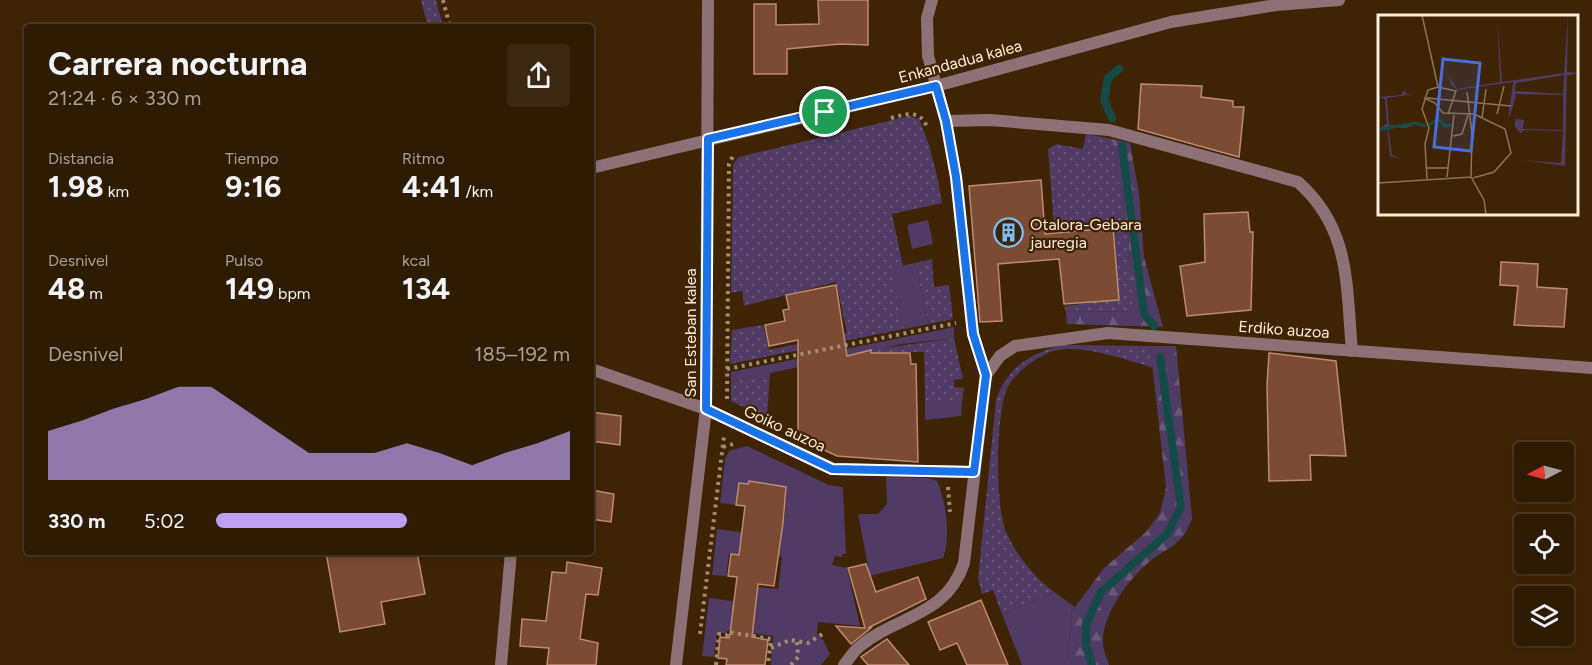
<!DOCTYPE html>
<html lang="es">
<meta charset="utf-8">
<style>
:root{--surface:#2e1b03;--page:#3a2812;--text:#f1f3f6;--muted:#a7a19a;--line:#493925;--accent:#bca0f2}
body{margin:0;font-family:Figtree,sans-serif;background:var(--page);color:var(--text);height:100vh;display:flex;flex-direction:column;font-size:22px;white-space:nowrap}
*{box-sizing:border-box;margin:0}
p{font-size:20px;color:var(--muted)}
.icon{flex:none;width:33px;height:33px;fill:none;stroke:currentColor;stroke-width:2;stroke-linecap:round;stroke-linejoin:round}
.map{position:relative;flex:1;overflow:hidden}
.sheet{position:absolute;left:24px;top:24px;width:570px;height:531px;display:flex;flex-direction:column;background:var(--surface);border-radius:6px;box-shadow:0 3px 9px #0003,0 0 0 2px var(--line)}
.sheet>*{flex:none}
.needle{width:39px;rotate:264deg}
.controls{position:absolute;left:1514px;top:442px;display:grid;gap:12px}
.controls a{display:grid;place-items:center;width:60px;height:60px;border-radius:6px;background:var(--surface);box-shadow:0 3px 9px #0003,0 0 0 2px var(--line);font-size:30px}
.pin{position:absolute;display:grid;place-items:center;width:51px;height:51px;color:#fff;margin:-26px;border:3px solid #fff;border-radius:50%;box-shadow:0 2px 6px #0007}
.round{display:grid;place-items:center;flex:none;width:63px;height:63px;border-radius:6px;background:var(--page)}
.overview{display:flex;align-items:center;justify-content:space-between;height:102px;padding:0 24px}
h1{font-size:33px;font-weight:700;line-height:45px}
.metrics{display:grid;grid-template-columns:repeat(3,1fr);gap:9px;height:102px;padding:6px 24px}
.metrics div{display:grid;align-content:center}
.metrics b{font-size:30px;font-weight:700}
.metrics small{font-size:16px;font-weight:400}
.metrics p{font-size:16px}
.chart{height:168px;padding:12px 24px}
.chart p{display:flex;justify-content:space-between}
.chart svg{width:100%;height:108px;margin-top:6px;fill:var(--accent);opacity:.7}
ul{padding:0 24px;list-style:none;font-size:20px}
li{display:grid;grid-template-columns:96px 72px 1fr;align-items:center;height:45px}
li i{height:15px;border-radius:8px;background:var(--accent)}
.map>svg:first-child{display:block}
.grass{fill:url(#grass-dots)}
.forest{fill:url(#forest-firs)}
.green{fill:#4f3b63}
.lines{fill:none;stroke-linecap:round;stroke-linejoin:round}
.stream{stroke:#144b46;stroke-width:8}
.building{fill:#7b4b34;stroke:#bf8a71;stroke-width:1.5}
.path{stroke:#a38d75;stroke-width:4;stroke-dasharray:3 4.5;stroke-linecap:butt}
.minor{stroke:#8c7277;stroke-width:12}
.route-casing{stroke:#fff;stroke-width:12}
.route{stroke:#1a73e8;stroke-width:8}
.labels{text-anchor:middle;stroke-width:4.5;stroke-linejoin:round;paint-order:stroke}
.street-label{font-size:16px;fill:#feecdb;stroke:#3e2404}
.poi-label{font-size:16px;fill:#feecdb;stroke:#3e2404;text-anchor:start}
.inset-river{fill:none;stroke:#144b46;stroke-width:3}
.inset-road{fill:none;stroke:#8b745a;stroke-width:1.5}
.view{fill:#4a6ed9;fill-opacity:0.15;stroke:#4a6ed9;stroke-width:3}
.inset-edge{fill:none;stroke:#feecdb;stroke-width:3}
</style>
<div class="map">
<svg width="1592" height="665" viewBox="0 0 1592 665">
<defs>
<pattern id="grass-dots" width="8" height="8" patternUnits="userSpaceOnUse" patternTransform="scale(1.5)"><rect width="8" height="8" fill="#4f3b63"/><path d="M2 2h.1M6 6h.1" fill="none" stroke="#695879" stroke-width="1.8" stroke-linecap="round"/></pattern>
<pattern id="forest-firs" width="22" height="20" patternUnits="userSpaceOnUse" patternTransform="scale(1.5)"><rect width="22" height="20" fill="#4f3b63"/><path d="M5 1l3.5 6h-7zM16 11l3.5 6h-7z" fill="#695879"/></pattern>
</defs>
<rect width="100%" height="100%" fill="#3e2404"/>
<!-- grass -->
<g class="grass">
<polygon points="421,0 436,0 443,27 428,27"/>
<path d="M909,116L919,119C931,146 937,173 942,203L892,214L903,266L891,269L904,329L730,364L732,330L763,325L769,350L847,333L836,282L744,306L742,291L731,293L733,164L739,157Z"/>
<polygon points="1086,134 1112,139 1128,235 1134,311 1066,312 1064,306 1119,299 1113,228 1077,231 1056,251 1048,149 1057,144 1083,149"/>
<polygon points="932,259 934,287 949,285 953,319 929,324 915,263"/>
<polygon points="954,338 963,379 954,380 954,387 964,388 962,401 925,401 924,352 871,353 871,350"/>
<path d="M1062,345L1150,346L1153,368C1127,360 1077,342 1050,352C1035,358 1012,375 1006,391C996,419 995,505 1006,532C1017,556 1033,576 1054,592L1002,614L993,590L982,594L978,579L996,400C1008,367 1029,354 1062,345Z"/>
<polygon points="770,373 767,418 731,401 731,382"/>
</g>
<!-- forest -->
<g class="forest">
<polygon points="1112,139 1130,143 1139,193 1144,257 1163,327 1067,324 1066,312 1134,311 1128,235"/>
<path d="M1150,346H1176L1192,518C1181,549 1170,544 1148,563C1128,580 1102,615 1103,642C1103,650 1107,658 1109,665H1071L1068,654L1072,611L1104,568L1146,532L1160,513L1166,487Z"/>
</g>
<!-- green -->
<g class="green">
<polygon points="928,220 933,244 912,249 907,225"/>
<polygon points="915,263 929,324 904,329 890,268"/>
<polygon points="954,327 954,338 902,344 731,382 731,372"/>
<polygon points="925,401 962,401 961,416 925,420"/>
<polygon points="747,446 829,485 843,487 846,554 842,554 842,557 835,556 832,565 847,568 860,626 818,622 817,634 823,640 830,654 821,665 771,665 773,636 728,630 726,633 717,633 714,657 702,656 709,598 756,604 758,587 778,589 782,557 740,552 740,555 729,554 726,576 712,575 717,529 765,535 785,517 786,488 749,481 736,505 720,503 725,459 729,451"/>
<path d="M886,477L928,478L937,481C946,499 951,539 943,558L870,576L858,514H878L887,504Z"/>
<polygon points="1054,592 1075,607 1072,611 1068,654 1071,665 1022,665 1002,614"/>
</g>
<g class="lines">
<!-- stream -->
<g class="stream">
<polyline points="1112,118 1104,100 1108,78 1119,69"/>
<polyline points="1122,146 1144,314 1154,326"/>
<polyline points="1092,665 1086,645 1086,624 1101,592 1167,534 1181,507 1160,357"/>
</g>
</g>
<!-- building -->
<g class="building">
<polygon points="818,0 868,0 868,45 840,44 787,49 787,74 754,74 754,4 776,4 776,25 819,24"/>
<polygon points="1141,84 1202,86 1201,97 1233,101 1233,107 1244,107 1239,157 1138,129"/>
<polygon points="1041,180 1045,234 1113,228 1119,300 1064,304 1059,259 998,264 1002,321 980,322 969,186"/>
<polygon points="1248,212 1250,232 1253,232 1251,310 1187,316 1180,266 1205,262 1204,214"/>
<polygon points="1501,262 1538,264 1537,287 1567,289 1564,327 1514,325 1518,286 1500,285"/>
<polygon points="836,285 847,356 871,350 871,353 910,353 911,364 916,364 918,462 837,456 798,438 798,340 769,346 765,325 785,321 783,310 789,309 786,295"/>
<polygon points="1269,353 1336,361 1346,456 1310,455 1311,480 1269,481 1267,386"/>
<polygon points="591,412 621,416 620,445 591,441"/>
<polygon points="749,481 786,487 783,523 774,586 758,584 752,637 768,640 765,665 726,665 727,659 718,658 720,637 729,638 730,634 737,577 728,576 731,554 739,555 745,506 736,505 739,483 748,484"/>
<polygon points="591,490 614,494 611,522 591,519"/>
<polygon points="326,552 417,552 425,594 381,602 385,624 340,632"/>
<polygon points="567,562 602,568 598,595 586,594 580,639 598,643 596,665 547,665 549,648 520,646 522,619 546,621 552,572 566,573"/>
<polygon points="866,564 876,592 918,577 926,599 868,628 871,628 851,644 836,626 865,628 848,568"/>
<polygon points="981,600 1008,665 967,665 957,643 940,650 928,622"/>
<polygon points="887,639 909,665 868,665 861,657"/>
</g>
<g class="lines">
<!-- path -->
<g class="path">
<polyline points="443,0 450,27"/>
<path d="M891,118C906,114 920,109 927,127"/>
<polyline points="727,369 956,323"/>
<polyline points="727,399 729,164 734,154"/>
<polyline points="723,447 737,443"/>
<polyline points="948,487 950,512"/>
<polyline points="700,634 724,436"/>
<polyline points="771,648 790,640 808,643 824,633"/>
<polyline points="716,665 719,634 727,635 728,632 771,639 768,665"/>
<polyline points="791,665 798,657 797,641"/>
</g>
<!-- minor -->
<g class="minor">
<path d="M946,121L990,120L1109,130L1298,182C1351,229 1346,285 1352,351"/>
<polyline points="591,168 936,86 1171,22 1276,5 1339,0"/>
<polyline points="591,369 706,409 833,469 974,472"/>
<polyline points="986,375 1000,356 1015,346 1108,333 1592,368"/>
<polyline points="501,665 511,552"/>
<polyline points="676,665 706,409 708,0"/>
<path d="M844,665C849,659 853,652 859,647C897,615 946,617 964,563L986,375L973,334L956,177L946,121L928,56L927,18L932,0"/>
</g>
</g>
<g class="lines">
<defs>
<polygon id="route" points="936,86 946,121 956,177 973,334 986,375 974,472 832,469 706,409 708,139"/>
</defs>
<!-- route casing -->
<use href="#route" class="route-casing"/>
<!-- route -->
<use href="#route" class="route"/>
</g>
<!-- icons -->
<defs>
<symbol id="building-ring" viewBox="-11 -11 22 22"><circle r="9.5" fill="#3e2404" stroke="#7cbef9" stroke-width="1.5"/><path d="M-4-6H4V6H1V3H-1V6H-4ZM-2.5-4.3h1.7v1.8h-1.7ZM.8-4.3h1.7v1.8H.8ZM-2.5-1h1.7V.8h-1.7ZM.8-1h1.7V.8H.8Z" fill="#7cbef9"/></symbol>
</defs>
<g fill-rule="evenodd">
<use href="#building-ring" x="992" y="216" width="33" height="33"/>
</g>
<g class="labels">
<!-- street labels -->
<g class="street-label">
<text transform="translate(960 61) rotate(-15)" y="6">Enkandadua kalea</text>
<text transform="translate(1284 329) rotate(4)" y="6">Erdiko auzoa</text>
<text transform="translate(690 333) rotate(-90)" y="6">San Esteban kalea</text>
<text transform="translate(785 428) rotate(25)" y="6">Goiko auzoa</text>
</g>
<!-- poi labels -->
<g class="poi-label">
<text x="1030" y="230">Otalora-Gebara<tspan x="1030" dy="18">jauregia</tspan></text>
</g>
</g>
<!-- overview -->
<g transform="translate(1378 15)">
<rect width="200" height="200" fill="#3e2404"/>
<path d="M119,0L124,67L186,58L190,0L189,57L200,58L189,61L187,151L144,145L183,148L185,116L147,115L142,118L136,110L138,104L146,105L145,114L185,115V80L138,79L135,92L130,104L135,67L79,75L73,69L71,61L79,74L122,67ZM186,60L185,79L137,76L138,68ZM27,75L28,79H36L9,83L11,110L27,111L35,107L34,111L27,113L10,112L14,140L23,144L12,141L9,112L0,115L9,108L7,84L0,82L23,80Z" fill="#4f3b63" fill-rule="evenodd"/>
<path class="inset-river" d="M51,110L60,104L67,111L75,110M0,115L36,108L48,111"/>
<path class="inset-road" d="M44,0L60,72M89,77L94,119L93,162M46,83L57,88L65,98L96,99L127,114L133,138L116,157L95,163M49,83L133,91M119,99L126,71M104,103L108,74M75,121L84,119L90,100M48,153H70M69,162L76,100M49,164L47,129L51,113L44,94L50,75L60,72L78,76L70,99M0,168L93,162L106,185L108,199"/>
<path class="view" d="M65,44L102,48L93,136L56,132Z"/>
<rect width="200" height="200" class="inset-edge"/>
</g>
</svg>
<div class="controls">
<a><svg class="needle" viewBox="-14 -14 28 28"><path d="M0-13l5 13h-10z" fill="#e53935"/><path d="M0 13l5-13h-10z" fill="#a7a19a"/></svg></a>
<a><svg class="icon" aria-label="locate" viewBox="0 0 24 24"><circle cx="12" cy="12" r="6"/><path d="M12 2v4M12 18v4M2 12h4M18 12h4"/></svg></a>
<a><svg class="icon" aria-label="layers" viewBox="0 0 24 24"><path d="M12 4l9 5-9 5-9-5zM3 14l9 5 9-5"/></svg></a>
</div>
<div class="pin" style="left:825px;top:112px;background:#1e9e55"><svg class="icon" aria-label="arrive" viewBox="0 0 24 24"><path d="M6 21V4h12l-3 4 3 4H6"/></svg></div>
<section class="sheet">
<div class="overview"><div><h1>Carrera nocturna</h1><p>21:24 · 6 × 330 m</p></div><a class="round"><svg class="icon" aria-label="share" viewBox="0 0 24 24"><path d="M12 15V3M7 8l5-5 5 5M5 13v7h14v-7"/></svg></a></div>
<div class="metrics">
<div><p>Distancia</p><b>1.98<small> km</small></b></div>
<div><p>Tiempo</p><b>9:16</b></div>
<div><p>Ritmo</p><b>4:41<small> /km</small></b></div>
</div>
<div class="metrics">
<div><p>Desnivel</p><b>48<small> m</small></b></div>
<div><p>Pulso</p><b>149<small> bpm</small></b></div>
<div><p>kcal</p><b>134</b></div>
</div>
<div class="chart"><p><span>Desnivel</span>185–192 m</p>
<svg viewBox="0 0 160 44" preserveAspectRatio="none"><path d="M0 44V24L10 20L20 15L30 11L40 6L50 6L60 15L70 24L80 33L90 33L100 33L110 29L120 33L130 38L140 33L150 29L160 24V44z"/></svg>
</div>
<ul>
<li><b>330 m</b>5:02<i style="width:54%"></i></li>
</ul>
</section>
</div>
